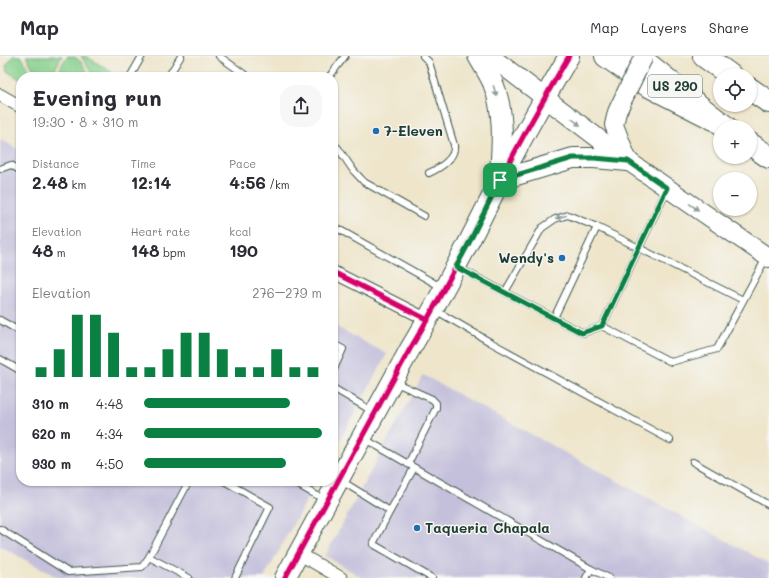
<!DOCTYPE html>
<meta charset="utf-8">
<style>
:root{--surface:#fff;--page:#f7f7f7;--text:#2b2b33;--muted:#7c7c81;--line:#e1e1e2;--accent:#0b8043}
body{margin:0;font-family:Mali,sans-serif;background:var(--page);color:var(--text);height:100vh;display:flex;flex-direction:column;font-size:15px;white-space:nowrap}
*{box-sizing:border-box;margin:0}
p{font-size:13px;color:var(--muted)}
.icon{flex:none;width:22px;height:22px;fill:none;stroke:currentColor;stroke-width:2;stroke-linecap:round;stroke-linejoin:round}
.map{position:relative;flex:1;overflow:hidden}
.sheet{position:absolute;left:16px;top:16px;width:322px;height:414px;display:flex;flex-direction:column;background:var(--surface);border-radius:16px;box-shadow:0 1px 3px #0004}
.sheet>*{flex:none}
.fabs{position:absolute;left:713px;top:12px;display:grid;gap:8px}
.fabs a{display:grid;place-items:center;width:44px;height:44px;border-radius:50%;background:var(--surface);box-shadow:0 1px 3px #0004;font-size:20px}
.pin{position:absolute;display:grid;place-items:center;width:34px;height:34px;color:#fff;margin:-17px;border-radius:8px;box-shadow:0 2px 6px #0006}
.round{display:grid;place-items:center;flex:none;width:42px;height:42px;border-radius:16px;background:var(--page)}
.summary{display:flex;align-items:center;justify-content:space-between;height:68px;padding:0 16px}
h1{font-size:22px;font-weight:800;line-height:30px}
.stats{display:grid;grid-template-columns:repeat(3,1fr);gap:6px;height:68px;padding:4px 16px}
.stats div{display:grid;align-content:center}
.stats b{font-size:17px;font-weight:800}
.stats small{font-size:11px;font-weight:400}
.stats p{font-size:11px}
.chart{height:112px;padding:8px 16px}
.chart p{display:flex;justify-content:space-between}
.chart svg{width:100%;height:72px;margin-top:4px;stroke:var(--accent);stroke-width:6}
ul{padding:0 16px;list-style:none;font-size:13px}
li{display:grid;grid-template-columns:64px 48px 1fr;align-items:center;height:30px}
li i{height:10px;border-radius:5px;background:var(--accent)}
header{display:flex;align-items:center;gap:24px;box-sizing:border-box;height:56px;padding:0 20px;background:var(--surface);border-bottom:1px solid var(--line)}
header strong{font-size:19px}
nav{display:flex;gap:22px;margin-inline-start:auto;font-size:14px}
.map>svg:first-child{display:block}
.industrial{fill:#c4c0db}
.green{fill:#87d08c;stroke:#538660}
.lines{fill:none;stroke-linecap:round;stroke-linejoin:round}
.service-casing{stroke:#3e564a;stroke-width:8}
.minor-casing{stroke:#3e564a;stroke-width:14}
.secondary-casing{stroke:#3e564a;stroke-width:20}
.primary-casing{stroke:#3e564a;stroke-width:22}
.motorway-casing{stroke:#3e564a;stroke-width:24}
.service{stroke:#fff;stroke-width:6}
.minor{stroke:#fff;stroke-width:12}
.secondary{stroke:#fff;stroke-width:18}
.primary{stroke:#fff;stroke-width:20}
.motorway{stroke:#fff;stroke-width:22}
.secondary-bridge-casing{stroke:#3e564a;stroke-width:20;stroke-linecap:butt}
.secondary-bridge{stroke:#fff;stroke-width:18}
.cycleway-casing{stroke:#f6f6f2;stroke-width:8}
.cycleway{stroke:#d6006c;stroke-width:5}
.oneway{fill:#8f9e9a}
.route-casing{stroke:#fff;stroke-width:8}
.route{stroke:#0b8043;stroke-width:5}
.poi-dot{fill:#1f6fb2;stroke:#f6f6f2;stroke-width:1.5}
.labels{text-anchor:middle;stroke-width:3;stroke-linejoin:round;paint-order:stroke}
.shield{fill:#f6f6f2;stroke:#60746d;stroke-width:1}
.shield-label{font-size:13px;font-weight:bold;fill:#1f3d34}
.poi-label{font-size:14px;font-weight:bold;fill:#1f3d34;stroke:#f6f6f2;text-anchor:start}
</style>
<header>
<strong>Map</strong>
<nav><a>Map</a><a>Layers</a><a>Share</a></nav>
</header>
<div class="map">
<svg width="769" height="522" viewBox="0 0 769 522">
<rect width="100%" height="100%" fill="#f6f6f2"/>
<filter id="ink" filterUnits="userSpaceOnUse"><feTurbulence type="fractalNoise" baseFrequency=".025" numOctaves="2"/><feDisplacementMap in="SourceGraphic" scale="8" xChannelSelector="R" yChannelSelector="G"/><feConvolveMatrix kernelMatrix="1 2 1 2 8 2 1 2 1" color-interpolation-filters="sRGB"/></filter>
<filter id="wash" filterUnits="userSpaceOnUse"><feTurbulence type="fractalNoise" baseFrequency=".012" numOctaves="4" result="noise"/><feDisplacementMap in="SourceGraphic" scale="16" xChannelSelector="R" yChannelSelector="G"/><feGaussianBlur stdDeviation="0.9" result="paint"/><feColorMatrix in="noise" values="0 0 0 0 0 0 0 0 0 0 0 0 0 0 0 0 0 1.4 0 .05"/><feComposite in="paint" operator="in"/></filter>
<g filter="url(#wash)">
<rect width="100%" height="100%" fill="#eee5ca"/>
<!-- industrial -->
<g class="industrial">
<polygon points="0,83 21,95 21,425 317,425 264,522 59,522 0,490"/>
<polygon points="333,269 387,298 333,396"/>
<polygon points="423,319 769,508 769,522 363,522 325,500"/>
</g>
<!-- green -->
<g class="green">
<polygon points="13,0 21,0 34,21 21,21 21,24 7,15 6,10"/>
<polygon points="26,0 62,0 51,21 38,21"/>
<path d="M68,0C81,0 84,11 90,21H55L64,5Z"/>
<polygon points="81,0 85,0 111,15 107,21 94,21"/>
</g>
</g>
<g filter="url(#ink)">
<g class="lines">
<defs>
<g id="service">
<polyline points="219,0 248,21"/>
<path d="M423,0L429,6L454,89C456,102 440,112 429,117"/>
<polyline points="130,21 142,0"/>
<polyline points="168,21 181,0"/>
<polyline points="329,21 345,0"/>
<polyline points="333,87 338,92 353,114 364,126 424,160"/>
<polyline points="0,113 11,109 21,115"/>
<polyline points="667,133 602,270 671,306 717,293 766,202"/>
<polyline points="333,170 443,232"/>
<polyline points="459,212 554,262 597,171 743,244"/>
<polyline points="505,236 542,172 555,163 568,159 597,171"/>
<polyline points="435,254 490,286 670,384"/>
<polyline points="554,262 583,277 602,270"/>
<polyline points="0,264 21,276"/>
<polyline points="333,288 343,293 333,315"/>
<polyline points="0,303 21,315"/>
<polyline points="394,326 432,343 436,347 436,352 408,408"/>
<polyline points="333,332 372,355"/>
<polyline points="363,382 591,513 586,522"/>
<polyline points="693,406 769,449"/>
<polyline points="340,424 390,455 373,488 432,522"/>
<polyline points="189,425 149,501 189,522"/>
<polyline points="224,425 270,451 235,522"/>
<polyline points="291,425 325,444"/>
<polyline points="390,455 414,412"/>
<polyline points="0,473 68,516 142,511 149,501"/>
<polyline points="591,513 609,522"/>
</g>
<g id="minor">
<polyline points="0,39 21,51"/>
<polyline points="333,216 428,264"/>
<polyline points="298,497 341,522"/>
</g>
<g id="secondary">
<polyline points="490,0 628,105 769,202"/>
<polyline points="625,39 617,56 614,69 628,105"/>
</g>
<g id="primary">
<path d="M478,0C483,9 489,18 493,27C505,57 502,87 500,119"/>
<polyline points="500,124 573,102 594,102 628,105"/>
<path d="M285,522L410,293C443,239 471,181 500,125C521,82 545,41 569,0"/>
</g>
<g id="motorway">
<polyline points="606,0 647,29 712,62"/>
<path d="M637,0C668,22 695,49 726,71"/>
<polyline points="704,0 730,19"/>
<polyline points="750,33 769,46"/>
<polyline points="750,88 769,101"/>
</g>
</defs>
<!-- service casing -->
<use href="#service" class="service-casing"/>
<!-- minor casing -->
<use href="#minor" class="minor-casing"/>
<!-- secondary casing -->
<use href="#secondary" class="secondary-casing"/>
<!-- primary casing -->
<use href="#primary" class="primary-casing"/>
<!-- motorway casing -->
<use href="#motorway" class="motorway-casing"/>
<!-- service -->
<use href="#service" class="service"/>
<!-- minor -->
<use href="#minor" class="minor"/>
<!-- secondary -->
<use href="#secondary" class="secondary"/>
<!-- primary -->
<use href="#primary" class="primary"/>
<!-- motorway -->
<use href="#motorway" class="motorway"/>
<defs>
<polyline id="secondary-bridge" points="625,39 644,0"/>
</defs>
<!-- secondary-bridge casing -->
<use href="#secondary-bridge" class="secondary-bridge-casing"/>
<!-- secondary-bridge -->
<use href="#secondary-bridge" class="secondary-bridge"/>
<defs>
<g id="cycleway">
<polyline points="333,216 428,264"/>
<path d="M285,522L410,293C443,239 471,181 500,125C521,82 545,41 569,0"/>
</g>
</defs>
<!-- cycleway casing -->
<use href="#cycleway" class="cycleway-casing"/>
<!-- cycleway -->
<use href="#cycleway" class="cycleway"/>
</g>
<!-- one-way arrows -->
<defs><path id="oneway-solid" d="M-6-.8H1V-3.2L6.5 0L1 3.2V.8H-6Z"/></defs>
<g class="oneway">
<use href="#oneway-solid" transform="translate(495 35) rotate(73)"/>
<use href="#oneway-solid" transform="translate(576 66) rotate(37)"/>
<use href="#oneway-solid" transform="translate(694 151) rotate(34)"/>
<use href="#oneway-solid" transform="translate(561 161) rotate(164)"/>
</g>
</g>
<g class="lines" filter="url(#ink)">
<defs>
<polygon id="route" points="573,102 594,102 628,105 667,132 602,270 582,277 456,211 470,185 500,124"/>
</defs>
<!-- route casing -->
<use href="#route" class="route-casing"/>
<!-- route -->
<use href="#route" class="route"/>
</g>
<!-- markers -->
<g class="poi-dot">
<circle cx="376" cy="75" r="4"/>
<circle cx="562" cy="202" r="4"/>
<circle cx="417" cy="472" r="4"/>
</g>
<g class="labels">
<!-- shield labels -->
<rect class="shield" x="648" y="19" width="54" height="22" rx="3"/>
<g class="shield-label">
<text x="675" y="35">US 290</text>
</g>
<!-- poi labels -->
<g class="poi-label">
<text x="384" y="80">7-Eleven</text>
<text x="554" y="207" text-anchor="end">Wendy's</text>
<text x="425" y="477">Taqueria Chapala</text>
</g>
</g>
</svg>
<div class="fabs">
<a><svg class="icon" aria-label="locate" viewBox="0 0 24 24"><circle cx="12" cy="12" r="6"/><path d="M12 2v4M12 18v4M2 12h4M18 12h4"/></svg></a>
<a>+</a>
<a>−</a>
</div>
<div class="pin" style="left:500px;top:124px;background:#1e9e55"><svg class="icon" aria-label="arrive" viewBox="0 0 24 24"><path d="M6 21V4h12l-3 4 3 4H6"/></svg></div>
<section class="sheet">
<div class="summary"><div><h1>Evening run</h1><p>19:30 · 8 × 310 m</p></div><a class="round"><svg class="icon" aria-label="share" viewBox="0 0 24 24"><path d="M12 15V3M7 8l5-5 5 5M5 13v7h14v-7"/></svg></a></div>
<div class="stats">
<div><p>Distance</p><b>2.48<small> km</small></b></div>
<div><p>Time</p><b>12:14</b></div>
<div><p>Pace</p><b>4:56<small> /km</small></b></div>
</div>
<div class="stats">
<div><p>Elevation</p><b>48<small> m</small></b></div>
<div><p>Heart rate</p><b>148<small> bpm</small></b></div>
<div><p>kcal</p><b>190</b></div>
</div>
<div class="chart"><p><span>Elevation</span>276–279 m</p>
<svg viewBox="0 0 160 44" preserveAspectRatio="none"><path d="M5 44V38M15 44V27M25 44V6M35 44V6M45 44V17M55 44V38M65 44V38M75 44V27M85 44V17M95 44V17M105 44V27M115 44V38M125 44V38M135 44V27M145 44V38M155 44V38"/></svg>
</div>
<ul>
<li><b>310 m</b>4:48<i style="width:82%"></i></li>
<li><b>620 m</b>4:34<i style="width:100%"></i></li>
<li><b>930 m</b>4:50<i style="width:80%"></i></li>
</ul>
</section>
</div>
